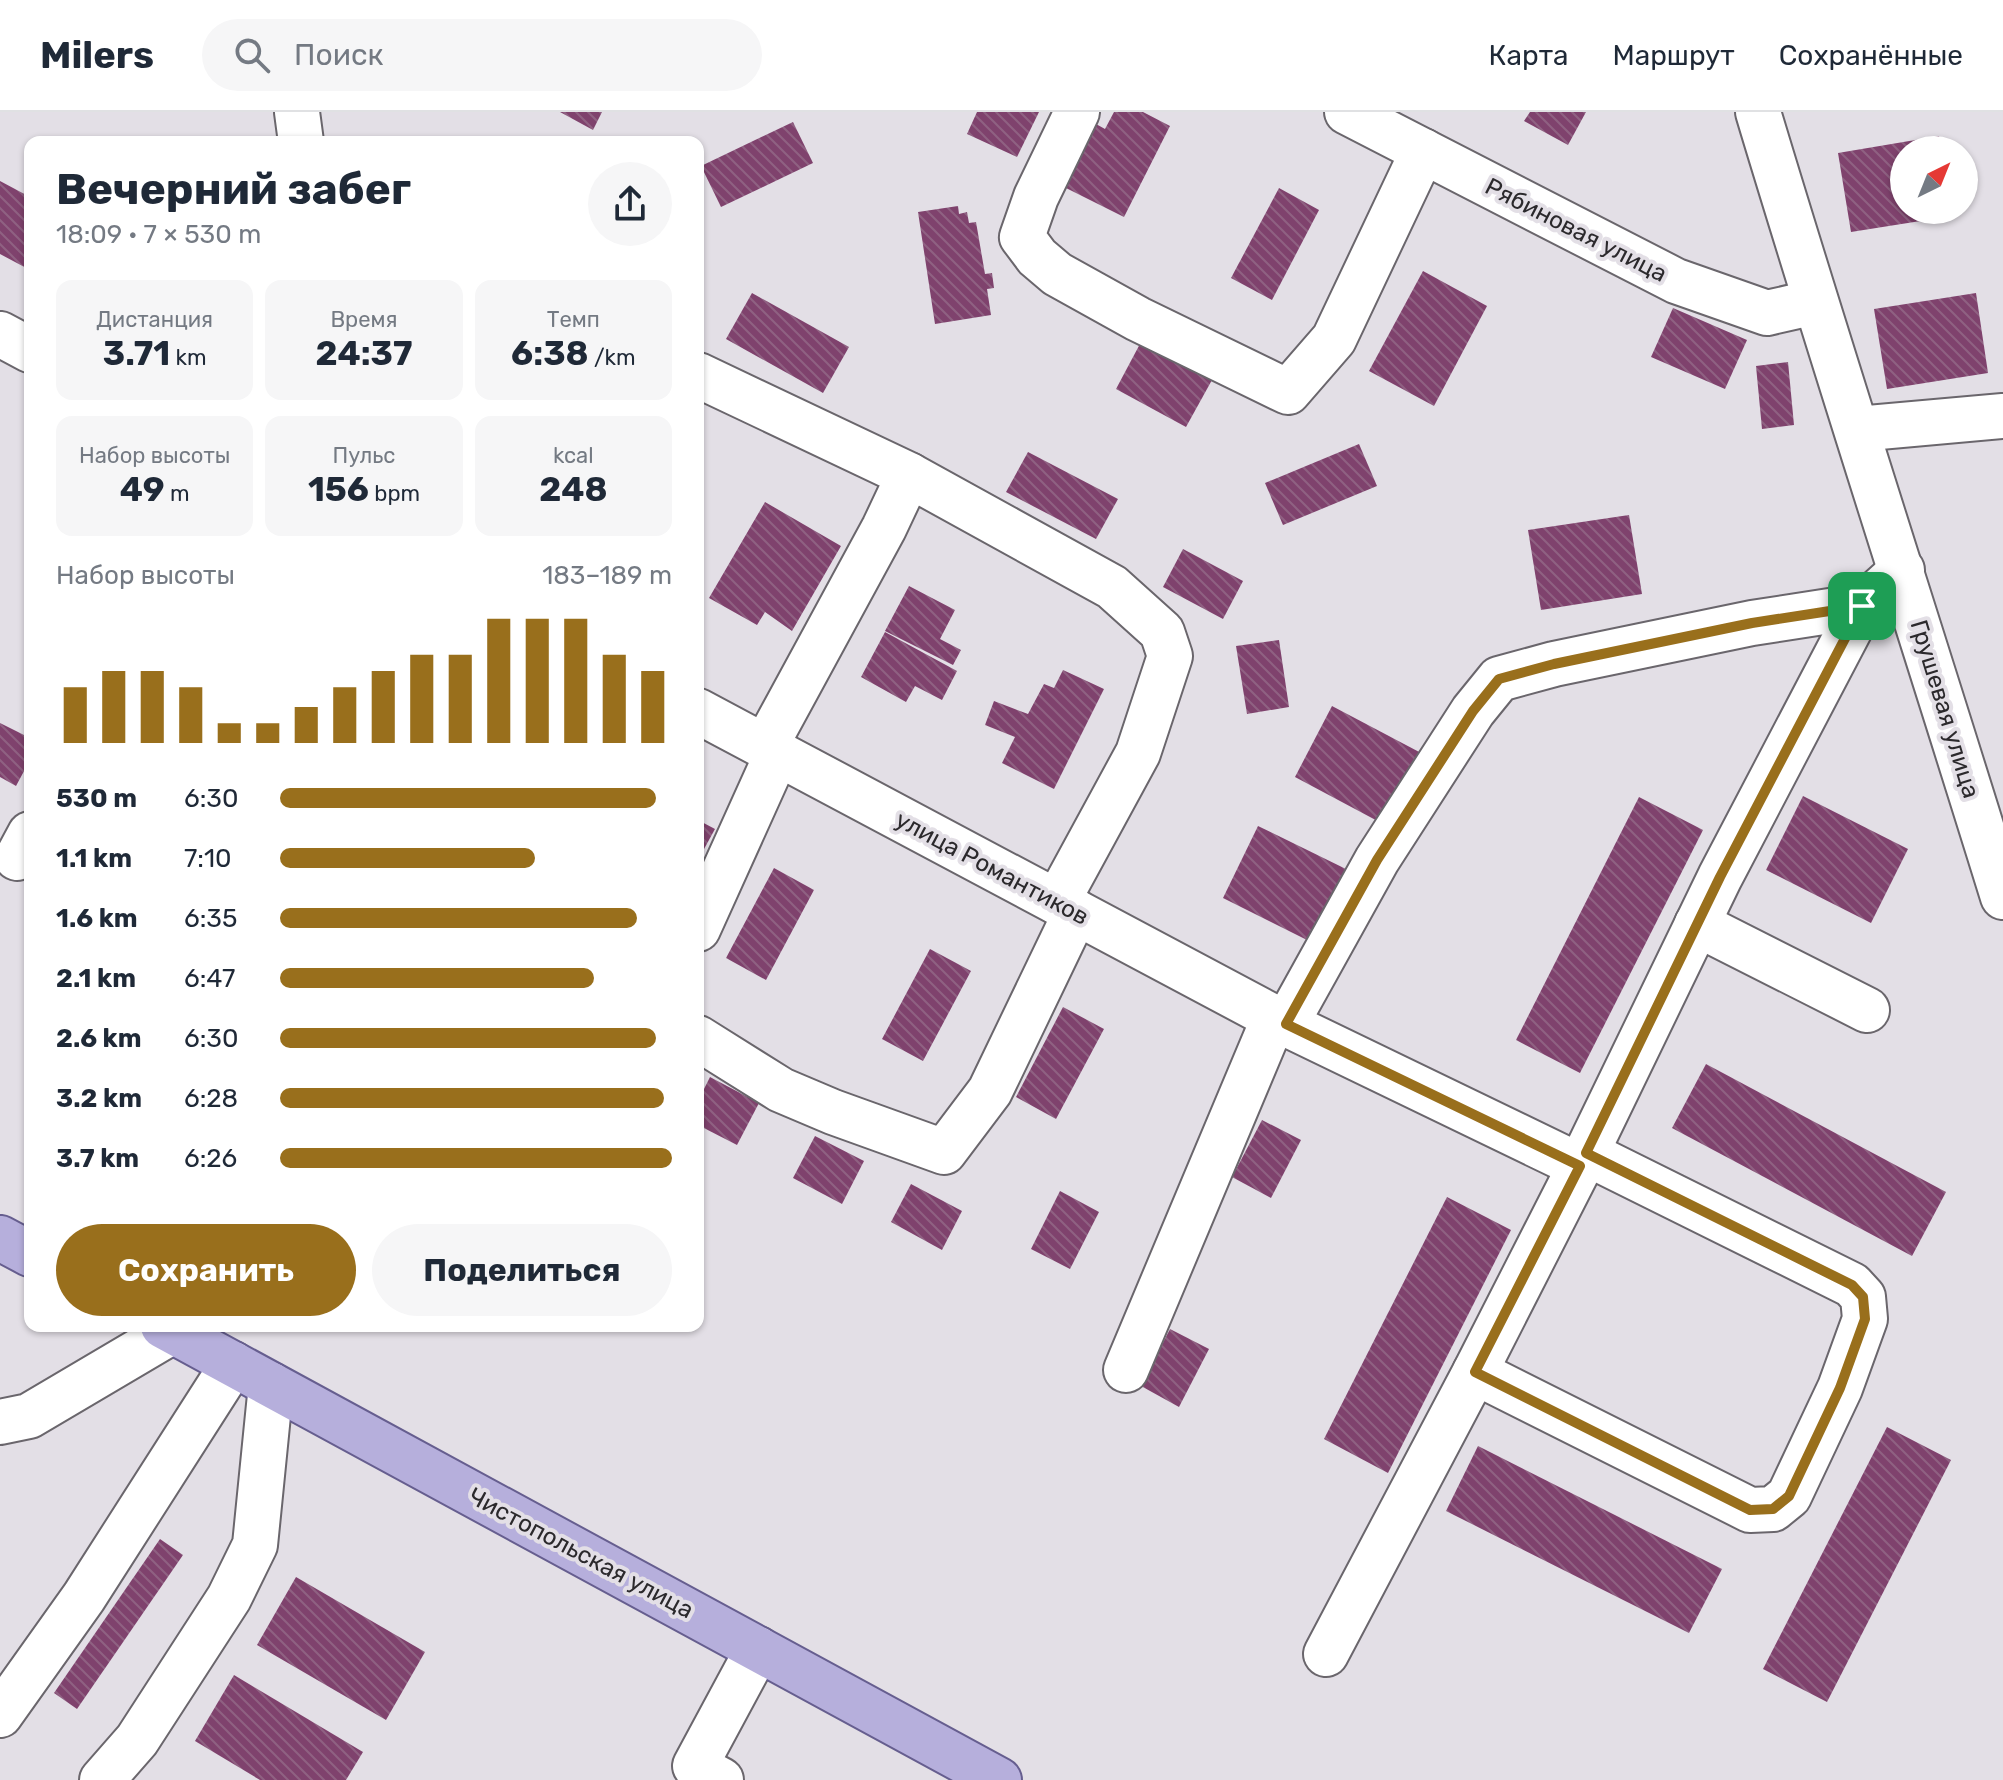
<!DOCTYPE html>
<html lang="ru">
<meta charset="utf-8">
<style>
:root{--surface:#fff;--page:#f6f6f7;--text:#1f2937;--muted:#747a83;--line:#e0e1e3;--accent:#996f1c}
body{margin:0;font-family:Rubik,sans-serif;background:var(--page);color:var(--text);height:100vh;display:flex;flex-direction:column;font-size:30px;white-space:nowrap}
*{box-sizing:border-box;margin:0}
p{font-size:26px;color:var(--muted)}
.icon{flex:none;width:44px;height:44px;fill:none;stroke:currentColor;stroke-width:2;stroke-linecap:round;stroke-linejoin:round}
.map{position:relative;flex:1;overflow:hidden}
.drawer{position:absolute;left:24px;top:24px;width:680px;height:1196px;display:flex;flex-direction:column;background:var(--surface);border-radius:16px;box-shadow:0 2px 6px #0004}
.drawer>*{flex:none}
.needle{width:52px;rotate:43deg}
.controls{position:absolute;left:1890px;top:24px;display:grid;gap:16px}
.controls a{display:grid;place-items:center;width:88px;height:88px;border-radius:50%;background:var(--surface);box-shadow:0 2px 6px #0004;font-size:40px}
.pin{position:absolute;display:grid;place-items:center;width:68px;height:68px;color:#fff;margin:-34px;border-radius:16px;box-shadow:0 4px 12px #0006}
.round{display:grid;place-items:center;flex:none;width:84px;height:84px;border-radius:42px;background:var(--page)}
.head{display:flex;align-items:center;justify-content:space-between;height:136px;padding:0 32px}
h1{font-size:44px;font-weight:700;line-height:60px}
.metrics{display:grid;grid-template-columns:repeat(3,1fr);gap:12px;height:136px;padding:8px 32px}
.metrics div{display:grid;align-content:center;border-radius:16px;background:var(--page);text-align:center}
.metrics b{font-size:34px;font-weight:700}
.metrics small{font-size:22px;font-weight:400}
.metrics p{font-size:22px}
.chart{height:224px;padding:16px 32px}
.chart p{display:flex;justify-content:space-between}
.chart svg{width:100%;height:144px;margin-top:8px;stroke:var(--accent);stroke-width:6}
.primary-button{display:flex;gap:16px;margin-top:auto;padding:16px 32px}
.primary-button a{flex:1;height:92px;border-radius:48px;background:var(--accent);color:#fff;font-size:32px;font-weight:700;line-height:92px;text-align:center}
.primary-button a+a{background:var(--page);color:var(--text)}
ul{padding:0 32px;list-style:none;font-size:26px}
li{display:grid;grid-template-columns:128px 96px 1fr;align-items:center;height:60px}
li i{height:20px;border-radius:10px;background:var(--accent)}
header{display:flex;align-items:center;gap:48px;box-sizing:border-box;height:112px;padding:0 40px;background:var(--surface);border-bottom:2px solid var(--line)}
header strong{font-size:38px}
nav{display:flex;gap:44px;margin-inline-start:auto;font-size:28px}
.search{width:560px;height:72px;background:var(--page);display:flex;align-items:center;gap:20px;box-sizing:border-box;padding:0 28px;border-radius:44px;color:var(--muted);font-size:30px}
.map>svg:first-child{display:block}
.building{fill:url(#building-back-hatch)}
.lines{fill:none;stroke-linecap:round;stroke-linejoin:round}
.minor-casing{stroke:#6a666c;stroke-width:48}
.major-casing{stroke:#665e8f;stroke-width:48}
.minor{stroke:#fff;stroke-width:44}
.major{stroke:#b6afdc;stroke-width:44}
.route-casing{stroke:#fff;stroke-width:16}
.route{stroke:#996f1c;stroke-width:10}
.labels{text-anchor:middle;stroke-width:8;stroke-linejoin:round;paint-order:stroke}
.street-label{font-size:24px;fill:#2b292c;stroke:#e3dfe6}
</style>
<header>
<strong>Milers</strong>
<div class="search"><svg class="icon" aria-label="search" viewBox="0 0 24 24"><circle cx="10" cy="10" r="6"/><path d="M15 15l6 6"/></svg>Поиск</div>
<nav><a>Карта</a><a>Маршрут</a><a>Сохранённые</a></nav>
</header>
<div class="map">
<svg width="2003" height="1668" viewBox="0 0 2003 1668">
<defs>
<pattern id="building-back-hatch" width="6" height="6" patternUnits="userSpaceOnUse" patternTransform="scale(2)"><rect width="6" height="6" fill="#7f426d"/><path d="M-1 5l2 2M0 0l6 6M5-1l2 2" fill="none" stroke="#8f6182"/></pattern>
</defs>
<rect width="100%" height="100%" fill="#e3dfe6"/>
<!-- building -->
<g class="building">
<polygon points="560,0 602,0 593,18"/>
<polygon points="977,0 1039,0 1017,45 967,22"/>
<polygon points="1114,0 1143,0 1170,14 1124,105 1064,75 1096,12 1105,17"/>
<polygon points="1530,0 1586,0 1568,33 1524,9"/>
<polygon points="793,10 813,51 721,95 701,54"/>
<polygon points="1939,24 1942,38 1904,38 1904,98 1951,98 1952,104 1851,120 1838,41"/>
<polygon points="0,69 30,85 30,158 0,142"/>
<polygon points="1279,76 1319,98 1272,188 1231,166"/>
<polygon points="958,94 959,102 967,100 969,111 976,110 985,162 992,161 994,176 987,177 991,203 935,212 918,100"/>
<polygon points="1423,159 1487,194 1434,294 1369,259"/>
<polygon points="752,181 849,235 823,281 726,227"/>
<polygon points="1976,181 1988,261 1887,277 1874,197"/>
<polygon points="1673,196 1747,228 1725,277 1651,245"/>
<polygon points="1141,230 1212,268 1186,315 1116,277"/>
<polygon points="1788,250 1794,313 1762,317 1756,254"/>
<polygon points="1359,332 1377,374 1283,413 1265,371"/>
<polygon points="1028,340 1118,387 1096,427 1006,380"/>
<polygon points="765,390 841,434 792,519 765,500 757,513 709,486"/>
<polygon points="1629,403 1642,482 1541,498 1528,418"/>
<polygon points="1183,437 1243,469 1223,507 1163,475"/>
<polygon points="909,474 955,498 940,527 961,538 953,553 885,519"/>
<polygon points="885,520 957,559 942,588 915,574 906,590 861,565"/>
<polygon points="1279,528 1289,595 1247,602 1236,534"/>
<polygon points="1063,558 1104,577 1054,677 1002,651 1015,625 985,613 994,589 1028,602 1044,572 1054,576"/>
<polygon points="1332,594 1423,642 1385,713 1295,665"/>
<polygon points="0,611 30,626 30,648 16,674 0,665"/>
<polygon points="1803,684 1908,737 1871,811 1766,758"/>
<polygon points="1639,685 1703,718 1580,961 1516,928"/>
<polygon points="698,708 715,717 698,748"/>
<polygon points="1258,714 1350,759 1315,832 1223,786"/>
<polygon points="774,756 814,778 766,868 726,846"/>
<polygon points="930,837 971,859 923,949 882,927"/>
<polygon points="1063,895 1104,917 1056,1007 1016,985"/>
<polygon points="1706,952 1946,1080 1912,1144 1672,1016"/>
<polygon points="710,965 759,991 737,1033 698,1013 698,989"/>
<polygon points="1262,1008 1301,1028 1271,1086 1232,1065"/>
<polygon points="815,1024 864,1049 842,1092 793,1066"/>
<polygon points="911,1072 962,1099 942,1138 891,1110"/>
<polygon points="1060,1079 1099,1100 1070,1157 1031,1137"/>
<polygon points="1447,1085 1511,1118 1388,1361 1324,1327"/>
<polygon points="1170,1217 1209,1237 1179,1295 1141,1274"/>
<polygon points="1887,1315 1951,1348 1827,1590 1763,1557"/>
<polygon points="1478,1334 1722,1457 1689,1521 1446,1399"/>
<polygon points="160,1427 183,1443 77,1597 54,1581"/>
<polygon points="296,1465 425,1540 386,1608 257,1533"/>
<polygon points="234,1563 363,1640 346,1668 260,1668 195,1629"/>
</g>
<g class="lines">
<defs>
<g id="minor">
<polyline points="297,0 301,30"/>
<polyline points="1077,0 1036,85 1022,125 1037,145 1057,162 1138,207 1288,280 1334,227 1423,39"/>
<polyline points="1347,0 1676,169 1767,201 1815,190"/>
<path d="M1758,0C1837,263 1922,523 2003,785"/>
<polyline points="0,222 30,238"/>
<polyline points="698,263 909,363 884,416 765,635"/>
<polyline points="1857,317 2003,304"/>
<polyline points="909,363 1112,475 1162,520 1170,544 1138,641 1057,790"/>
<polyline points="698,599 1286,912 1580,1054"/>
<polyline points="17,746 30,722"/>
<polyline points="1697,812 1867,898"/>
<polyline points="698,817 777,642"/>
<polyline points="1286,912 1377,748 1473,599 1499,567 1554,552 1752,511 1862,494"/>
<polyline points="698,926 781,978 833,1000 944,1040 990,979 1076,800"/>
<polyline points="1126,1258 1274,906"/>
<polyline points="1475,1260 1750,1398 1773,1397 1789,1384 1840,1276 1865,1207 1863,1185 1852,1173 1586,1041"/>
<polyline points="0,1310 29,1304 173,1219"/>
<polyline points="1326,1542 1475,1260 1580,1054 1720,765 1862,494 1902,458"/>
<polyline points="0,1603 84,1485 233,1252"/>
<polyline points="102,1668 137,1628 229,1486 255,1433 271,1273"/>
<polyline points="721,1668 695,1654 758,1537"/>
</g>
<g id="major">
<polyline points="0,1126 30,1142"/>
<polyline points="163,1214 999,1668"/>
</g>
</defs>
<!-- minor casing -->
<use href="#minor" class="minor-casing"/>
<!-- major casing -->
<use href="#major" class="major-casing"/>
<!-- minor -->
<use href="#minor" class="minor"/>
<!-- major -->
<use href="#major" class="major"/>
</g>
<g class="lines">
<defs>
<polygon id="route" points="1862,494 1720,765 1586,1041 1852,1173 1863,1185 1865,1207 1840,1276 1789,1384 1773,1397 1750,1398 1475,1260 1580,1054 1286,912 1377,748 1473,599 1499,567 1554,552 1752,511"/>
</defs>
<!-- route casing -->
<use href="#route" class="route-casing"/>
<!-- route -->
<use href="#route" class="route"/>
</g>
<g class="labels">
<!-- street labels -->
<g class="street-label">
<text transform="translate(1576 118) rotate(27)" y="8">Рябиновая улица</text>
<text transform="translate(1945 597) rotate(73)" y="8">Грушевая улица</text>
<text transform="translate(992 756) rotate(28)" y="8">улица Романтиков</text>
<text transform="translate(581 1441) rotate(28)" y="8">Чистопольская улица</text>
</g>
</g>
</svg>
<div class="controls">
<a><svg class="needle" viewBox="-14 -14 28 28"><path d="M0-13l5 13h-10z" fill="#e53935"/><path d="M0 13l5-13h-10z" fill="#747a83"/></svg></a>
</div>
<div class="pin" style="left:1862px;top:494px;background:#1e9e55"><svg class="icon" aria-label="arrive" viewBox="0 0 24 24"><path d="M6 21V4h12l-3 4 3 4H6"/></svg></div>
<section class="drawer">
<div class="head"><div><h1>Вечерний забег</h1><p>18:09 · 7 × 530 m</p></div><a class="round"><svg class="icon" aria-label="share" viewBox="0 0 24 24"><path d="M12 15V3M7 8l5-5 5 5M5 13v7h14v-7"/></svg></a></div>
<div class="metrics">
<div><p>Дистанция</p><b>3.71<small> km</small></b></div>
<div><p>Время</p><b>24:37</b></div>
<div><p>Темп</p><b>6:38<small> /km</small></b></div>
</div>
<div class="metrics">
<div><p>Набор высоты</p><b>49<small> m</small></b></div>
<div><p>Пульс</p><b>156<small> bpm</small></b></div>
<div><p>kcal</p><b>248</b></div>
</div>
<div class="chart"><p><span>Набор высоты</span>183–189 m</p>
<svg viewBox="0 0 160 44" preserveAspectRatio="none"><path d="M5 44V27M15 44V22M25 44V22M35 44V27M45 44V38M55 44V38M65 44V33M75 44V27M85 44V22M95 44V17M105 44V17M115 44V6M125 44V6M135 44V6M145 44V17M155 44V22"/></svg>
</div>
<ul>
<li><b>530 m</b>6:30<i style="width:96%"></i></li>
<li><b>1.1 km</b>7:10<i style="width:65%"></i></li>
<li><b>1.6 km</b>6:35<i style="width:91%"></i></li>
<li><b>2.1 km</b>6:47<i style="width:80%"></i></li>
<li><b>2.6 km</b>6:30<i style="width:96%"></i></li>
<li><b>3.2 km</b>6:28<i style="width:98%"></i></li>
<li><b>3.7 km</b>6:26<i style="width:100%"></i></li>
</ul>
<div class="primary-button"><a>Сохранить</a><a>Поделиться</a></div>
</section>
</div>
